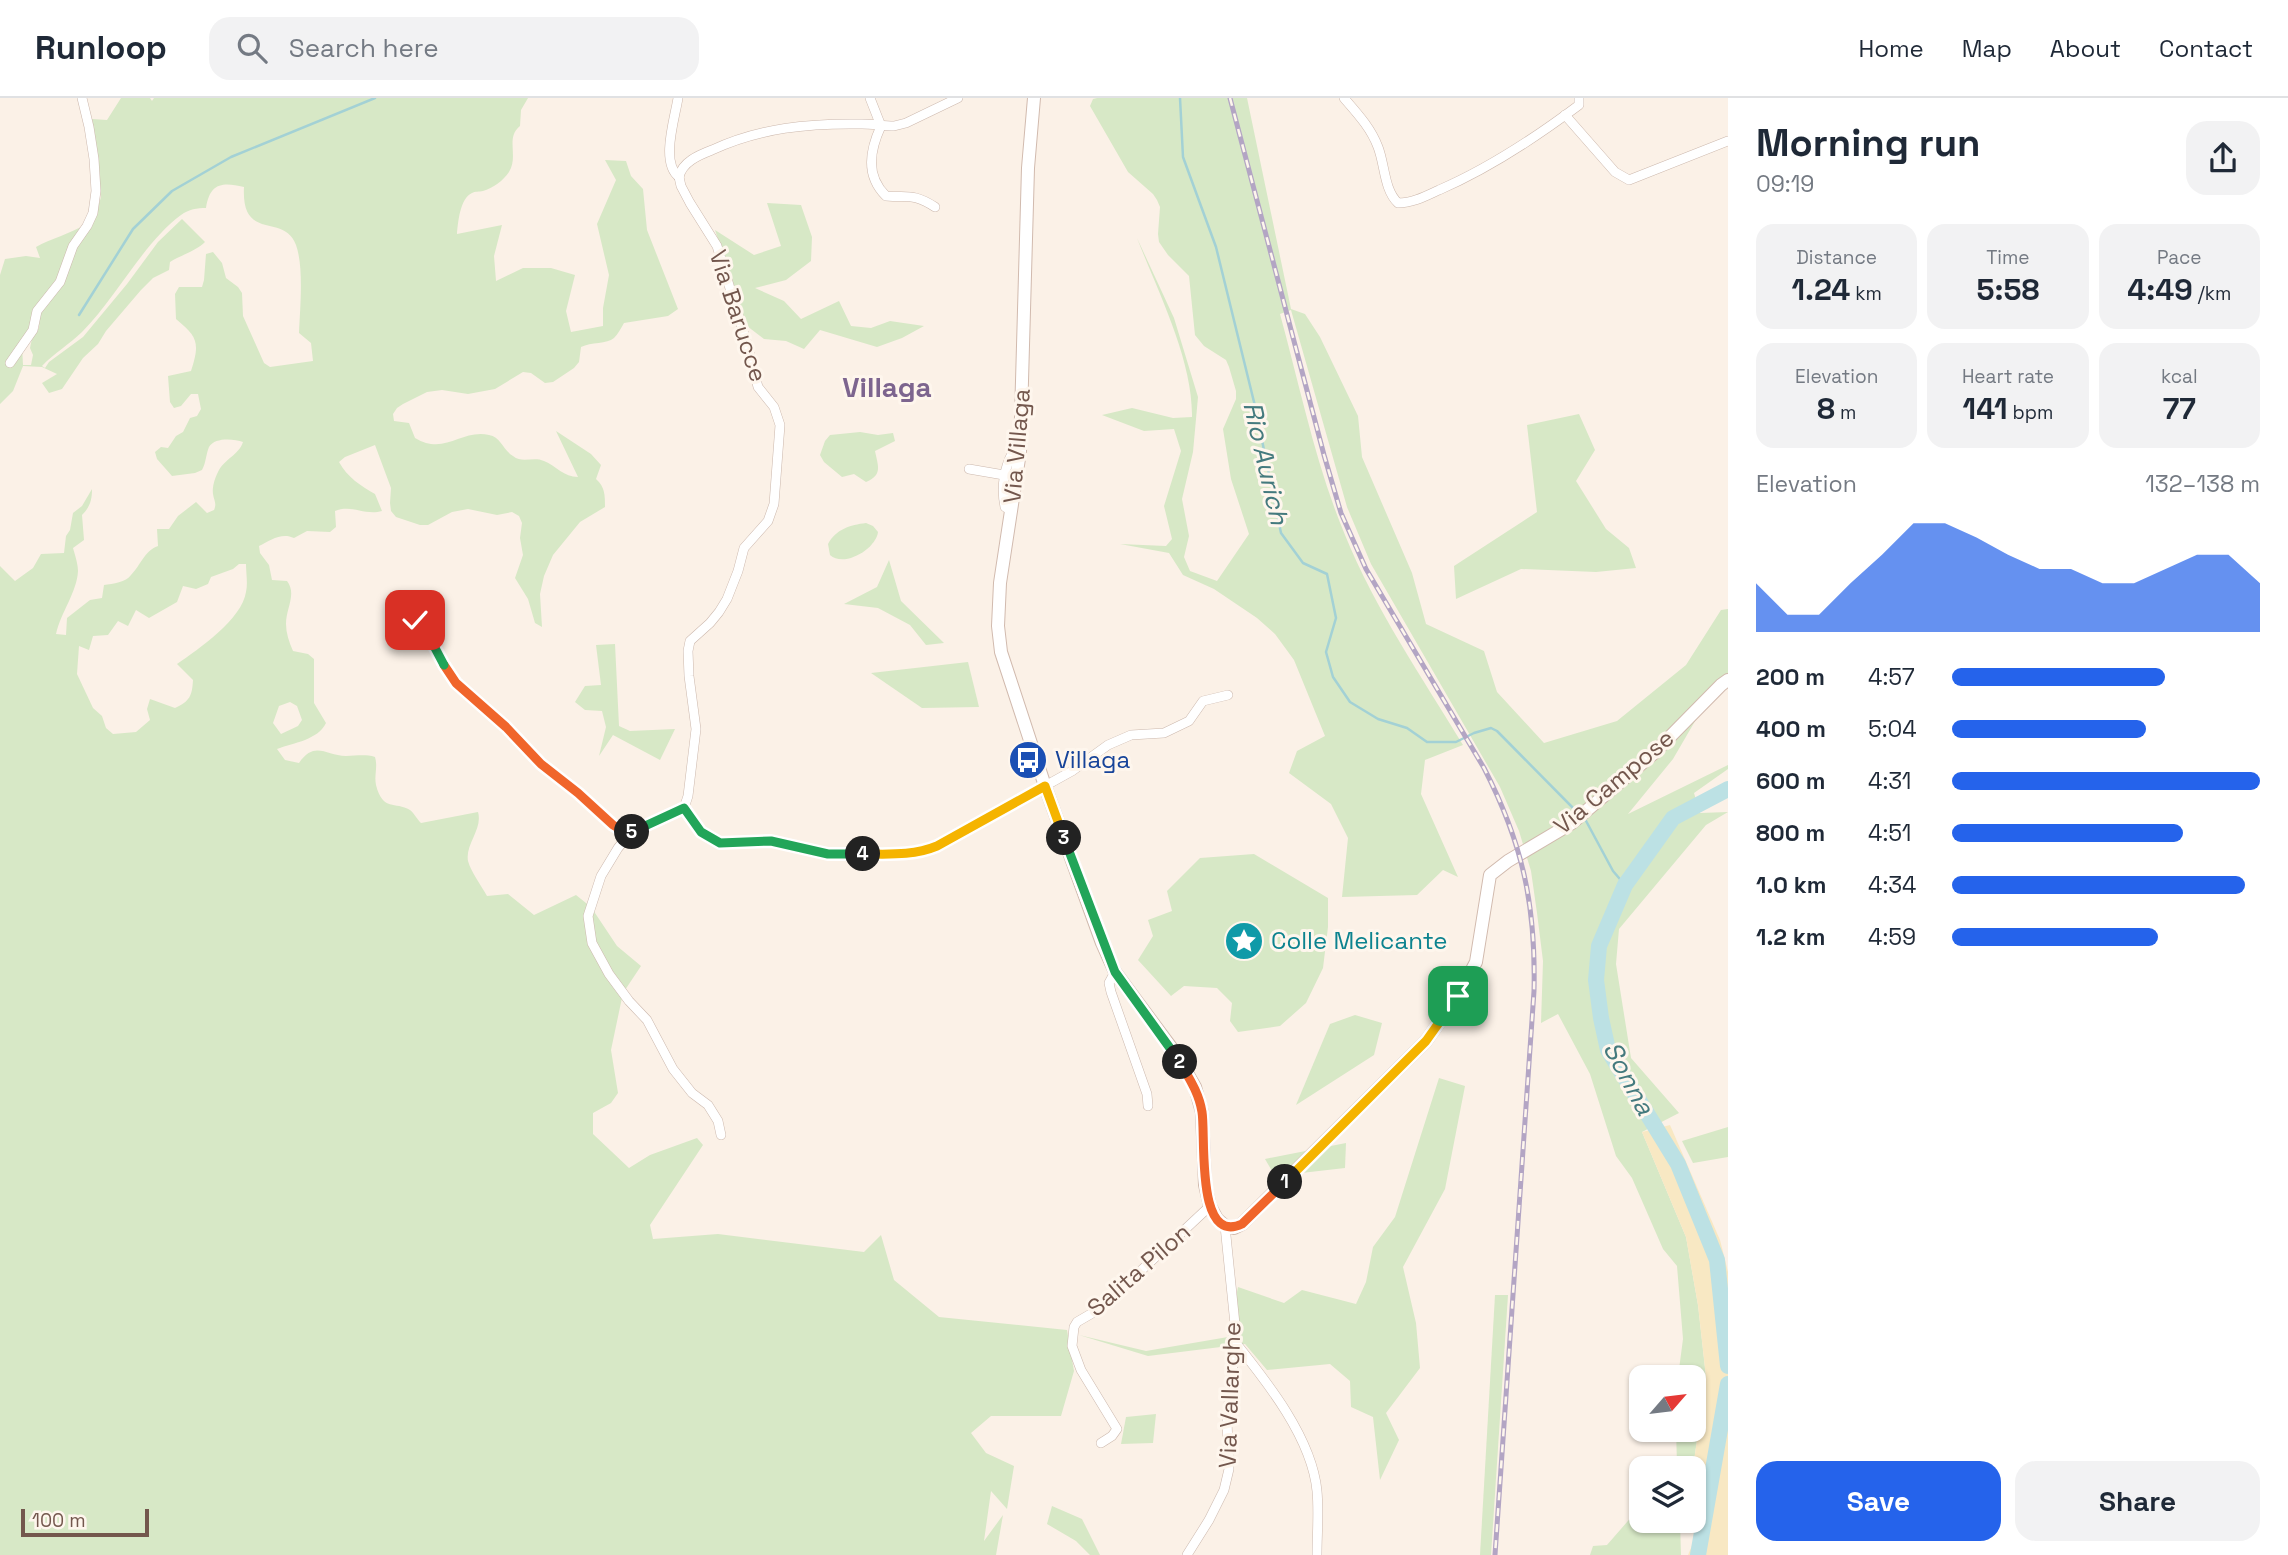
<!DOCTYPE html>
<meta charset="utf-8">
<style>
:root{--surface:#fff;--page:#f2f2f3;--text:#1f2937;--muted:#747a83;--line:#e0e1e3;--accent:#2563eb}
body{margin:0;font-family:"Space Grotesk",sans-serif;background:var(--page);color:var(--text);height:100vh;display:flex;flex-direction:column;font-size:26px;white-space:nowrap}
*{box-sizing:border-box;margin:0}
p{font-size:23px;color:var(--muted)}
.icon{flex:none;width:38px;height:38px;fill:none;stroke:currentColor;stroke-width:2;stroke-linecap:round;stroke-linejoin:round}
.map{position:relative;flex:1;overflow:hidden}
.side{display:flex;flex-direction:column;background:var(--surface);width:560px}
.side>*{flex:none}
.needle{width:46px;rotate:62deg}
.fabs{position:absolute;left:1629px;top:1267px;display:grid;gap:14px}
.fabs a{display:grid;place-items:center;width:77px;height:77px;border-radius:14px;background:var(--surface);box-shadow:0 2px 5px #0004;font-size:35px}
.scale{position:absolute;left:21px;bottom:18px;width:128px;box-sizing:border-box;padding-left:7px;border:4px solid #73574d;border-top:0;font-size:19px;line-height:24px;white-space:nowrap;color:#73574d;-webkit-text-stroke:5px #fef6ed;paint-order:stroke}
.pin{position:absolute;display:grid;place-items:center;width:60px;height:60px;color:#fff;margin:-30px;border-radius:14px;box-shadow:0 4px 10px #0006}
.km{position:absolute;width:35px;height:35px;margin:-18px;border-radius:50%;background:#222;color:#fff;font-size:19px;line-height:35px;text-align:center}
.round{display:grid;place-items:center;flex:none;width:74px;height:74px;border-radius:21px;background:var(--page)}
.summary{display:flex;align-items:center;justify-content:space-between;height:119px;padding:0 28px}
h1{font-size:38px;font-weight:700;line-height:52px}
.figures{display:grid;grid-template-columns:repeat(3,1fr);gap:10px;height:119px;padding:7px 28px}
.figures div{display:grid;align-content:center;border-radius:18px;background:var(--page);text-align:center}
.figures b{font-size:30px;font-weight:700}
.figures small{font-size:19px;font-weight:400}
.figures p{font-size:19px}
.chart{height:196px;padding:14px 28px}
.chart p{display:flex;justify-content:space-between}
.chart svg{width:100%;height:126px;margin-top:7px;fill:var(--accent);opacity:.7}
.button{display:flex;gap:14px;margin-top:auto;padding:14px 28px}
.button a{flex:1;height:80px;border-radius:21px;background:var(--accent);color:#fff;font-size:28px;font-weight:700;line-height:80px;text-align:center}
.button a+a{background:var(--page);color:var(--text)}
ul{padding:0 28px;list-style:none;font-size:23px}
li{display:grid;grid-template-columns:112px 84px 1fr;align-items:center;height:52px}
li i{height:18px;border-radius:9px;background:var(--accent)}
header{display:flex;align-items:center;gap:42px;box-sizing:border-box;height:98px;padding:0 35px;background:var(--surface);border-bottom:2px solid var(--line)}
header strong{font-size:33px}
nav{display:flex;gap:38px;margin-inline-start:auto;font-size:24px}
.search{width:490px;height:63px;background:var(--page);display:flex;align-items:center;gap:18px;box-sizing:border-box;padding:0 24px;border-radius:21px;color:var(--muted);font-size:26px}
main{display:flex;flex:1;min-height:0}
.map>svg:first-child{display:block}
.green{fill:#d7e8c6;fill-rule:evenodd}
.sand{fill:#f8e8c3}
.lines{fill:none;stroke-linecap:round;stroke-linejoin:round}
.stream{stroke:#a3d1d5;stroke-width:2.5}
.river{stroke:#bce1e4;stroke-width:16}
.street-casing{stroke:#ccb8ad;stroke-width:10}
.secondary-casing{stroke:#d1baae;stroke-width:14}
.street{stroke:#fff;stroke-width:9}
.secondary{stroke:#fff;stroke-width:12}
.rail-casing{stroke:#b3a5c4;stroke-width:5}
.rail{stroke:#fef6ed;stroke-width:2.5;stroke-dasharray:8;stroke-linecap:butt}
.split-1-casing{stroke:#fff;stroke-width:14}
.split-2-casing{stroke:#fff;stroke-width:14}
.split-3-casing{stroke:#fff;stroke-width:14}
.split-4-casing{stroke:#fff;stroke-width:14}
.split-5-casing{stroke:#fff;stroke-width:14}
.split-6-casing{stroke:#fff;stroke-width:14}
.split-7-casing{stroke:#fff;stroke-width:14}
.split-1{stroke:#f5b400;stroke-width:9}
.split-2{stroke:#f0652b;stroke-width:9}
.split-3{stroke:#22a559;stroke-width:9}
.split-4{stroke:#f5b400;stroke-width:9}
.split-5{stroke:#22a559;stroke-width:9}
.split-6{stroke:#f0652b;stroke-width:9}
.split-7{stroke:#22a559;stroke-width:9}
.labels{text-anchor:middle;stroke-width:6;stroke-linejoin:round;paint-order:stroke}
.street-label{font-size:24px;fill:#73574d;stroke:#fef6ed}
.transit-label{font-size:24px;fill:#164399;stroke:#fef6ed;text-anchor:start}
.culture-label{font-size:24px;fill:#0d838f;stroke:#fef6ed;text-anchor:start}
.water-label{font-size:26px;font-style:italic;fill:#447a7e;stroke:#fef6ed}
.quarter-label{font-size:28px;font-weight:bold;fill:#7d658f;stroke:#fef6ed}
</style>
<header>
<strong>Runloop</strong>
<div class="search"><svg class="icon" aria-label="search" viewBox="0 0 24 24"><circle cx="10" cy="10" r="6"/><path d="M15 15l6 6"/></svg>Search here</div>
<nav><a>Home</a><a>Map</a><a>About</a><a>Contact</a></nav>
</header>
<main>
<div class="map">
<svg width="1728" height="1457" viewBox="0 0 1728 1457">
<rect width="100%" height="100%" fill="#fbf1e7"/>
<!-- green -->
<g class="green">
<path d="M121,0H150L152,3L154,0H528L521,12L520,28C505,40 519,58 509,74C503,83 493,90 483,93C479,94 475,93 472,95C460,100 458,125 457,136L502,127L494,158L496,183L523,170H551L575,177L566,213L571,234L603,228V210L609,177L597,126L616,82L605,62L626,63L631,78L643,91L647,132L678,211L668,218L624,225C621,230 618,236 614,240C607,246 591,244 581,249L579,264L574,270L553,284L545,285L531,275L523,274L495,291L468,296L442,292L427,294L403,306L397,310L393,316L394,323L409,325L415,340C445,358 461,331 489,337C501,339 503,352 513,358C523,366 533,358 544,363C556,368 564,379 578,379L556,333L591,356L601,367L596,381C605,389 605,397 605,409L580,424L553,457L544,478L540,496L542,529L535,525L528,501L515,480L523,457L520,440L522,425L519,418L512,414L497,417L468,411L452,414L428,427H420L396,419L391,413L390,405L391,390L375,347L345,359L339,364C347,379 361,388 375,396L382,413C365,418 351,406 335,413L336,429L330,434L307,433L294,440C282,434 270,442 259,448L260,455L269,467L272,482L287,483C297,496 286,510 286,526C286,535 289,544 293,553L308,556L314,561V605L326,625C318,642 293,645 277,651L285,662L299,665C315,642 326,658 346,658C356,658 365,656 375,659C378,669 374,677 376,687C383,714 395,703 410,712C414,715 417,721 421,725L478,714C483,731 465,746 468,763C471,774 481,787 487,798L508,796L534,817L576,797L591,809L617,848L641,868L623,895L611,952L618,995L611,1005L593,1015V1036L629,1070L650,1057L697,1040L703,1047L650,1127L653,1141L718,1136L864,1154L881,1137L894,1182L939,1219L1067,1232L1074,1273L1061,1318H991L971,1335L986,1355L1014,1368L1007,1411L991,1393L984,1443L1003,1417L996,1457H0V468L15,483L33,470L41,456L64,455L66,438L70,432L73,415L82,408L92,391C92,402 90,409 82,417L84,442L73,450C75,457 78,466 78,473C77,494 61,514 56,536L66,537L67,520L90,502L102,500L104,487C113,486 126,484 131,477C141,467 144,453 158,448L157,431H169L178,418L196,404L207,415L214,412C217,405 214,403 213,396C212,389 215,380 218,374C224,361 239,357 243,344C234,341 215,339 209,349C206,356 206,365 202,372L195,375L172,378L157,361L155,354L161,349L168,350L176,338L183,334L190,320L197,318L201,311L198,296H191L181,308L174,310L170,304L168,278L191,273C200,245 198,239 176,221L175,196L179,189H202L204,182L206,156L213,154L222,165L226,180L238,189L242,195L243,218L264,265L270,269L313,263L311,245L299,235C300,211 304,169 296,147C284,114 241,145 244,89C222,84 210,85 206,110C197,110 189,111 181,117C144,144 116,200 82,234C70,246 54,255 42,268L45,270L49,264L83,239L127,186L158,144L182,121L205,144C196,153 181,157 170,164L169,172L153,180L141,192L106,233L98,246L83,260L62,291L49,295L42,285L57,276L42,269L23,268L13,293L0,306V177L5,161L26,158L40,160L36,149C52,140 70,136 86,126L71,147L58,183L33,211L31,235L27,245L22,248L23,267H31L33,257L30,250L31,245L34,235L39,230L40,213L62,185L74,149L96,116L101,99L98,61L92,21L107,22ZM239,466H246C246,475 248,485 246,494C242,521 199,551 177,566L193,582C192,598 190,603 175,610L150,601L147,611L150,622L136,634L113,636L106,630L102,618L93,610L77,576L79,548L89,552L93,538L108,537L118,523L128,528L136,512L149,520L177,504L183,488L196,491L208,486L211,479L233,471ZM290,604L297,608L302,622L298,628L281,636L273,625L279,608Z"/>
<path d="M1097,0H1247L1291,211L1305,216L1320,239L1358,318L1362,359L1412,475L1426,526L1484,553L1497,594L1544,645L1617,623L1686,567L1721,512L1728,511V577L1719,582L1673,661L1628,716L1728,667V671L1694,695L1700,715L1728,714L1706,727L1619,831L1616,866L1631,960L1679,1015L1642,1034L1686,1139L1698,1207L1706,1279L1693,1370H1681L1677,1367V1370H1673L1677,1366L1676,1332H1694V1279H1678L1683,1241L1677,1168L1663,1151L1632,1080L1616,1058L1590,976L1558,916L1541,925L1543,863L1537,815L1531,773L1519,733L1500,689L1371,466L1347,409L1291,212L1280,216C1300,289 1316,368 1345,437C1375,511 1422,579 1463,647L1425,662L1421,696L1458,779L1443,772L1417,797L1342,799L1348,740L1331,706L1289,675L1297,653L1325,638L1294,562L1275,536L1257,520L1214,491L1183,477L1169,455L1120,446L1166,448L1172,441L1164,408L1181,353L1174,331L1144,333L1102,317L1132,310L1173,320L1192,319C1193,262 1158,194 1137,140L1174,220L1198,299L1193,354L1182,401L1189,438L1184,459L1190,473L1217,483L1249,436L1231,381L1223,331L1236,301V293L1229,269L1226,262L1204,248L1195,237L1189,178L1168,157L1159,144L1158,136L1160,109L1157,102L1153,96L1128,74L1090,8L1093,1Z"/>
<polygon points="767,105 801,107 812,139 811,163 786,182 755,190 784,203 801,221 839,203 851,228 871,230 890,223 924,228 902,240 877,249 820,232 804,251 786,243 764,241 747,228 715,132 754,157 781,148"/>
<polygon points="1579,316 1595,352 1576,383 1606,431 1629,450 1636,470 1596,474 1521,471 1456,501 1454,468 1537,414 1527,327"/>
<path d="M860,334L878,337L893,335L895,343L875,353C878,368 883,377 866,384L854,376L842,379L824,364L820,357L825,343L830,337Z"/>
<path d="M866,425L873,428L878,434C876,451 844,470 830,457L828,446C836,431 850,427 866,425Z"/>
<polygon points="889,462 901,503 944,545 926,547 910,527 878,510 844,506 877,489"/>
<polygon points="615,546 619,628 630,633 675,631 660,662 613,637 599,658 606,629 602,613 585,612 575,604 585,588 601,587 596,547"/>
<polygon points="968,564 979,609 922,610 871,575"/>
<polygon points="1254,756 1328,800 1328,829 1323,870 1306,905 1280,928 1238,934 1230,923 1232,905 1217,890 1184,888 1171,898 1138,862 1153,838 1148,822 1172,813 1167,793 1200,760"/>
<polygon points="1355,917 1382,925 1374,957 1296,1007 1330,926"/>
<polygon points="1439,980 1465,988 1445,1091 1403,1169 1416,1225 1420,1270 1386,1315 1399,1342 1380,1382 1373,1319 1351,1309 1350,1283 1330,1266 1267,1272 1245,1246 1148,1258 1079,1237 1146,1253 1228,1239 1238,1189 1284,1205 1302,1192 1356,1206 1366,1184 1373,1149 1395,1119"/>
<polygon points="1728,1029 1728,1059 1693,1065 1682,1043"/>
<polygon points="1346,1045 1345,1070 1275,1078 1265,1061"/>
<polygon points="1495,1197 1508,1197 1491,1457 1480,1457"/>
<polygon points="1156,1316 1153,1345 1121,1346 1126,1319"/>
<polygon points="1052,1408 1082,1421 1100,1457 1090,1457 1076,1443 1047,1426"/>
<polygon points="1641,1408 1642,1423 1680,1423 1681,1457 1590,1457 1593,1448 1607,1447"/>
</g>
<!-- sand -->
<polygon class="sand" points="1670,1027 1720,1142 1728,1174 1728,1457 1688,1457 1699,1431 1693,1370 1706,1279 1698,1207 1686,1139 1642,1034"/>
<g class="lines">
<!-- stream -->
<g class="stream">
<polyline points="1180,0 1183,59 1216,149 1255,308 1281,435 1303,465 1327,476 1336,520 1326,554 1333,579 1350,604 1378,621 1407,630 1427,644 1456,644 1474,635 1491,630 1497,633 1576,713"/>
<polyline points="79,217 133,131 172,93 231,59 375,0"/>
<polyline points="1585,721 1613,773 1625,787"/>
</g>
<!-- river -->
<g class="river">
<polyline points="1728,691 1673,720 1625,787 1599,848 1596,882 1601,920 1608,952 1678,1066 1717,1162 1728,1268"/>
<polyline points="1698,1457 1728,1286"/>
</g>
<defs>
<g id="street">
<path d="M678,0C675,20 660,65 679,79"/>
<path d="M870,0L881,28C870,52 865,77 886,98C909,100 913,95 935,109"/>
<path d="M1344,0C1357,15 1371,30 1378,49C1385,67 1384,92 1398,105C1413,105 1426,98 1439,92C1490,70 1535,40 1579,7V0"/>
<polyline points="1565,17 1615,74 1629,82 1728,43"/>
<polyline points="679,79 681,88 690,105 717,148 747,246 758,289 774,309 780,327 774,406 768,423 744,450 738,473 727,501 719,514 710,525 690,543 688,553 689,578 696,631 688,698 684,710"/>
<path d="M679,79C682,64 699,57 712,52C759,30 809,25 862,26C873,26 883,28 894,28L906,25L958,0"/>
<polyline points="10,265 33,232 37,213 60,184 73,148 87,128 93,115 96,93 94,61 89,29 82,0"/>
<polyline points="969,371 1004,377"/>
<path d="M1012,413L1005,409C1000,385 1006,362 1020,342"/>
<polyline points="410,501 412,518 426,533 446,572 456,585 506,629 541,666 578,695 603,719 613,727 631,734"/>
<polyline points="684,710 701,734 720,745 771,743 828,756 911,756 937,748 1072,673 1108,647 1131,637 1164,635 1189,623 1203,603 1228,597"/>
<polyline points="684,710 639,732 631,734 618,750 601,778 588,818 592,845 609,876 629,903 647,922 673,971 692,995 708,1007 718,1023 721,1037"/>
<polyline points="1115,874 1109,885 1111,894 1147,996 1148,1008"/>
<path d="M1235,1244C1267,1284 1312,1340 1317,1393C1319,1414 1317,1436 1317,1457"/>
<polyline points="1101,1345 1112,1338 1117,1331 1081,1272 1072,1248 1074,1229 1077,1224 1101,1210 1210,1108"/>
<polyline points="1187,1457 1209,1422 1224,1392 1229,1371 1227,1323 1236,1236 1225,1128"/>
</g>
<polyline id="secondary" points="1034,0 1028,70 1020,354 1000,485 998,528 1001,554 1045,688 1102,845 1115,874 1176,956 1195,989 1202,1014 1205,1087 1210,1108 1217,1121 1225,1128 1234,1130 1242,1126 1426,943 1458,898 1476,864 1490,777 1508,763 1572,725 1653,656 1721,587 1728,582"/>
</defs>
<!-- street casing -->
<use href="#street" class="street-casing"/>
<!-- secondary casing -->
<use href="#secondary" class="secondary-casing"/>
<!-- street -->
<use href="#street" class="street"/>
<!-- secondary -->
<use href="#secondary" class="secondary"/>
<defs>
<path id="rail" d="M1230,0L1324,357L1341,415L1366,471L1484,670C1523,746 1536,808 1534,893L1495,1457"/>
</defs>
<!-- rail casing -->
<use href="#rail" class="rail-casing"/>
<!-- rail -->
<use href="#rail" class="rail"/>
</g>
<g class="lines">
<defs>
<polyline id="split-1" points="1285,1084 1426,943 1458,898"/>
<path id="split-2" d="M1180,964C1189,980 1199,995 1202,1014C1206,1037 1195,1148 1242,1126L1285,1084"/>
<polyline id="split-3" points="1064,740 1115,874 1180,964"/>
<path id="split-4" d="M863,756C889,756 913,758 937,748L1045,688L1064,740"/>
<polyline id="split-5" points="632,734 684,710 701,734 720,745 771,743 828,756 863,756"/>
<polyline id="split-6" points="444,567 456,585 506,629 541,666 578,695 613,727 623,733 632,734"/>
<polyline id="split-7" points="415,522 426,533 444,567"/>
</defs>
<!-- split-1 casing -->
<use href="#split-1" class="split-1-casing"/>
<!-- split-2 casing -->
<use href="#split-2" class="split-2-casing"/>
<!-- split-3 casing -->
<use href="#split-3" class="split-3-casing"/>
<!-- split-4 casing -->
<use href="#split-4" class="split-4-casing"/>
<!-- split-5 casing -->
<use href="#split-5" class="split-5-casing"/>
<!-- split-6 casing -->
<use href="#split-6" class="split-6-casing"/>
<!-- split-7 casing -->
<use href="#split-7" class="split-7-casing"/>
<!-- split-1 -->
<use href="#split-1" class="split-1"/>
<!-- split-2 -->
<use href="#split-2" class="split-2"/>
<!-- split-3 -->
<use href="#split-3" class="split-3"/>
<!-- split-4 -->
<use href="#split-4" class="split-4"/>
<!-- split-5 -->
<use href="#split-5" class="split-5"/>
<!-- split-6 -->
<use href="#split-6" class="split-6"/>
<!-- split-7 -->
<use href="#split-7" class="split-7"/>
</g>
<!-- icons -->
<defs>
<symbol id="bus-disc" viewBox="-11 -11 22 22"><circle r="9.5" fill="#1a4fb4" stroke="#fef6ed"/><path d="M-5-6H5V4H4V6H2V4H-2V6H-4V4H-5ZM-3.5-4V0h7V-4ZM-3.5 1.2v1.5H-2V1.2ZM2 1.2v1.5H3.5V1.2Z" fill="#fff"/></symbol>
<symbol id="sight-disc" viewBox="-11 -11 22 22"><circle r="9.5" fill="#0f9aa8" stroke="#fef6ed"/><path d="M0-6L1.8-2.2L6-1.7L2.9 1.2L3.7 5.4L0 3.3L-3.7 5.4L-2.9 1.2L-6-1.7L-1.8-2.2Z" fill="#fff"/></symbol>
</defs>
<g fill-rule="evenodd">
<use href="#bus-disc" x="1006" y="640" width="44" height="44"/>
<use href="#sight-disc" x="1222" y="821" width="44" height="44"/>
</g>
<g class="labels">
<!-- street labels -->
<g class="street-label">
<text transform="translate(738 218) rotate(72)" y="8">Via Barucce</text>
<text transform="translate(1017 348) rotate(-85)" y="8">Via Villaga</text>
<text transform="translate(1614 684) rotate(-40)" y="8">Via Campose</text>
<text transform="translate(1139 1172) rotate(-41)" y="8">Salita Pilon</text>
<text transform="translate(1230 1297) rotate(-88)" y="8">Via Vallarghe</text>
</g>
<!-- transit labels -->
<g class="transit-label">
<text x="1055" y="670">Villaga</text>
</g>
<!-- culture labels -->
<g class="culture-label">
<text x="1271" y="851">Colle Melicante</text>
</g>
<!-- water labels -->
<g class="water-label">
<text transform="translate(1266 365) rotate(77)" y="9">Rio Aurich</text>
<text transform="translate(1629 980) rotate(62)" y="9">Sonna</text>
</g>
<!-- quarter labels -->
<g class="quarter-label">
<text x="887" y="299">Villaga</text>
</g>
</g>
</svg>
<div class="fabs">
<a><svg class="needle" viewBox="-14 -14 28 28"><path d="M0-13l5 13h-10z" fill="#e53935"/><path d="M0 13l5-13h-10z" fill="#747a83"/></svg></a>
<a><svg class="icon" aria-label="layers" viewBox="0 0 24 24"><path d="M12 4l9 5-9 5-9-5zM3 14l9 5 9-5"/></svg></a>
</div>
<div class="scale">100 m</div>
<div class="pin" style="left:1458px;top:898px;background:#1e9e55"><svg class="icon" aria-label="arrive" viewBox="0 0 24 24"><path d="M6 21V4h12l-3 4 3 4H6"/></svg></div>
<div class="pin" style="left:415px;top:522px;background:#d93025"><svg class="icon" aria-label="check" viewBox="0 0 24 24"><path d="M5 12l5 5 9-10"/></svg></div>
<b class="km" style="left:1285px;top:1084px">1</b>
<b class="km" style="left:1180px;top:964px">2</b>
<b class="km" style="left:1064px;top:740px">3</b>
<b class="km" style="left:863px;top:756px">4</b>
<b class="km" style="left:632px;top:734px">5</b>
</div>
<section class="side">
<div class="summary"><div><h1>Morning run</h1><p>09:19</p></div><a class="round"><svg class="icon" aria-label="share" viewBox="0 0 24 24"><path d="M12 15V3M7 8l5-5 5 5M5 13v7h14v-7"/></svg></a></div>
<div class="figures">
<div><p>Distance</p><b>1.24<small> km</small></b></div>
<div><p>Time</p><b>5:58</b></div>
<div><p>Pace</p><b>4:49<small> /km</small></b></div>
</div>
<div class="figures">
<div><p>Elevation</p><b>8<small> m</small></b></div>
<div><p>Heart rate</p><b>141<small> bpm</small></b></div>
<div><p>kcal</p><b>77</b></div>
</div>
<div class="chart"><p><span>Elevation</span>132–138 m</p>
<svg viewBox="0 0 160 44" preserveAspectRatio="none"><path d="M0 44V27L10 38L20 38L30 27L40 17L50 6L60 6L70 11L80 17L90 22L100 22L110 27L120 27L130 22L140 17L150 17L160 27V44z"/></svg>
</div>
<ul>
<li><b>200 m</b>4:57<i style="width:69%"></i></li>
<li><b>400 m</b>5:04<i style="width:63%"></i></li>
<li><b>600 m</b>4:31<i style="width:100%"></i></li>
<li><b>800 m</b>4:51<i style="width:75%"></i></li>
<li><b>1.0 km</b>4:34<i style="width:95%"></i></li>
<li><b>1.2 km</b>4:59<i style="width:67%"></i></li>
</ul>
<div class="button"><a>Save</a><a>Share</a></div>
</section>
</main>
